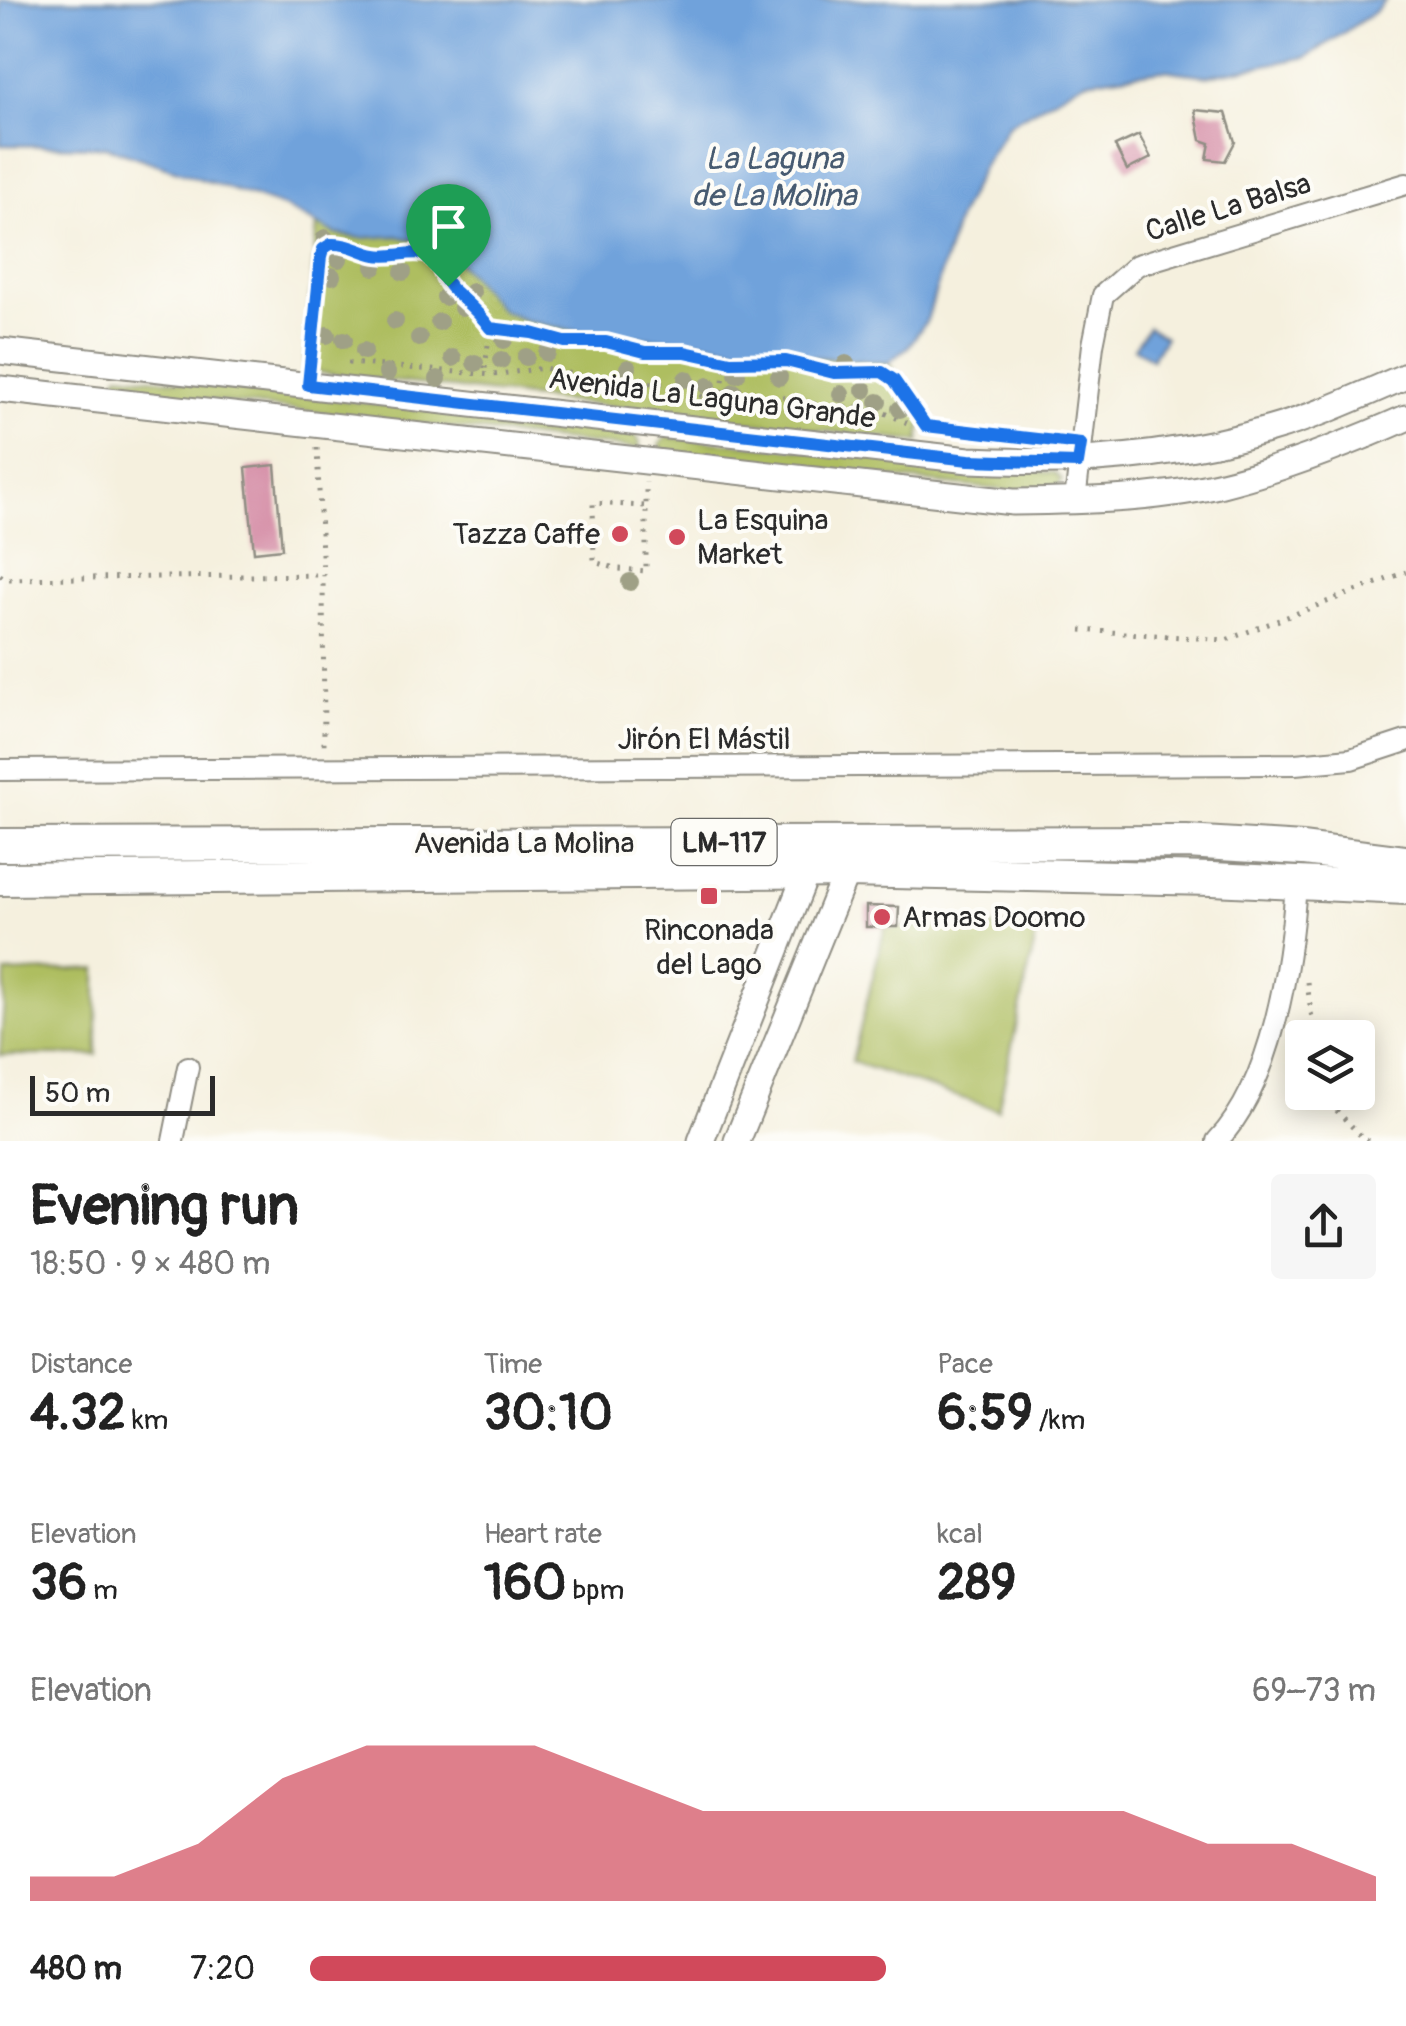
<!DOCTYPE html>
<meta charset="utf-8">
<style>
:root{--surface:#fff;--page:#f6f6f6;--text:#222;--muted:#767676;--accent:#d1495b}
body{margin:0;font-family:Pangolin,sans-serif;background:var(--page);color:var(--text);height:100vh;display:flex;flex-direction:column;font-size:38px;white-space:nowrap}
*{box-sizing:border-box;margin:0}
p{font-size:32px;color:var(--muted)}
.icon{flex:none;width:55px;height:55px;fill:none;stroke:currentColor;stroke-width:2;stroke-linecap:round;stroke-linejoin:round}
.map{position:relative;height:1141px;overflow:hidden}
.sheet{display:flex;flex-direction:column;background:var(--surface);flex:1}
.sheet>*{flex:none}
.fabs{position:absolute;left:1285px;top:1020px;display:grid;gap:20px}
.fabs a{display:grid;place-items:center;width:90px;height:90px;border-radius:10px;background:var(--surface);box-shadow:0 5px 25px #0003;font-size:50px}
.scale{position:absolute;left:30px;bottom:25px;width:185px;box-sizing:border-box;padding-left:10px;border:5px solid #2b2b2b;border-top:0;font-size:28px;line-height:35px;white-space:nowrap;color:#2b2b2b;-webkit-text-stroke:8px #fdfcf7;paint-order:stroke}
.pin{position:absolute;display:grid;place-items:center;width:85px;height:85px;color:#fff;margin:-102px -42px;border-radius:50% 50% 50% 0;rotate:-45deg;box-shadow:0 0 10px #0007}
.pin .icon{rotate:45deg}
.round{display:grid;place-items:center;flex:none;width:105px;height:105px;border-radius:10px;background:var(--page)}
.overview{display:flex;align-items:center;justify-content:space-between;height:170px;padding:0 30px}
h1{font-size:55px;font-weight:800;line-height:75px}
.stats{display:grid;grid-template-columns:repeat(3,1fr);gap:15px;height:170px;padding:10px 30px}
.stats div{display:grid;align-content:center}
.stats b{font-size:50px;font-weight:800}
.stats small{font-size:28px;font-weight:400}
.stats p{font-size:28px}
.chart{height:280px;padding:20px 30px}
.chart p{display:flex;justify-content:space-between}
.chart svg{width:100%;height:180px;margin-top:10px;fill:var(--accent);opacity:.7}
ul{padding:0 30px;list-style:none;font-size:32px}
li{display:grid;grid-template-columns:160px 120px 1fr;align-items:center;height:75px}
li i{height:25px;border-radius:12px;background:var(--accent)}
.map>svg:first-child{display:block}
.green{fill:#aebe61;stroke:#6c7446;stroke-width:2.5}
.water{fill:#70a2db;stroke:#4e6683;stroke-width:2.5}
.building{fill:#d793aa}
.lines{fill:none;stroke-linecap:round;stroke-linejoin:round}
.minor-casing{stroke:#908e84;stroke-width:24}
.tertiary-casing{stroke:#908e84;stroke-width:29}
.primary-casing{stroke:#908e84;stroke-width:36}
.path{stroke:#908e84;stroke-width:5;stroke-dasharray:2.5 8;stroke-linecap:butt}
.minor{stroke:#fff;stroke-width:20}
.tertiary{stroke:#fff;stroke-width:25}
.primary{stroke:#fff;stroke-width:32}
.tree{fill:#9fa086}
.route-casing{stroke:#fff;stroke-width:20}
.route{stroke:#1a73e8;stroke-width:12}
.poi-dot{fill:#d1495b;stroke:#fdfcf7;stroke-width:4}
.labels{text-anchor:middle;stroke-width:8;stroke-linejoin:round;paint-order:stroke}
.shield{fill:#fdfcf7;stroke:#6a6a68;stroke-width:2.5}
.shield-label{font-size:28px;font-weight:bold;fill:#2b2b2b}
.street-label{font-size:30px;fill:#2b2b2b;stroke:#fdfcf7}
.poi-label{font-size:30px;fill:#2b2b2b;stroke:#fdfcf7;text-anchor:start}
.water-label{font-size:32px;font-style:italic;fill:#475b71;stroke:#fdfcf7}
</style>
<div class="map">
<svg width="1406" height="1141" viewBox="0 0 1406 1141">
<rect width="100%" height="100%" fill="#fdfcf7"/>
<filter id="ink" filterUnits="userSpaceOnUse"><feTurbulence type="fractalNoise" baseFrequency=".01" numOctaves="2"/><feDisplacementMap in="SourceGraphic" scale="20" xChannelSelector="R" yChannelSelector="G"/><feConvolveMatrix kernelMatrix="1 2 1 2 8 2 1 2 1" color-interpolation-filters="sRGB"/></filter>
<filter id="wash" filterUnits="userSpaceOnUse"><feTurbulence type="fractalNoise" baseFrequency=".0048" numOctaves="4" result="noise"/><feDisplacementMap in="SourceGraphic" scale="40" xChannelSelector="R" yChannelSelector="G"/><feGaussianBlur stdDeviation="2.25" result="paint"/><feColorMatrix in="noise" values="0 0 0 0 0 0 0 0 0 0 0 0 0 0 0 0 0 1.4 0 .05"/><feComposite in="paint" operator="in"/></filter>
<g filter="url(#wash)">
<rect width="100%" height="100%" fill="#f5f0de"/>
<!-- green -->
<g class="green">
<polygon points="317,223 336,234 361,238 397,236 432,244 449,253 472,276 588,334 703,342 753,352 888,363 924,408 919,442 304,371"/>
<polygon points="119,374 635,434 640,443 639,449 117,390 113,382"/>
<polygon points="666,437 1055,473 1062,480 1056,489 1010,491 664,453 659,445"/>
<polygon points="885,927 1038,927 998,1110 852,1062"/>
<polygon points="97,969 97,1055 0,1055 6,973"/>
</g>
<!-- water -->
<g class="water">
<polygon points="0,0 1386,0 1376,11 1307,57 1207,76 1163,70 1085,81 1009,124 982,167 957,220 927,320 908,347 888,363 753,352 703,342 588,334 526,321 501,310 450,253 432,244 397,236 361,238 336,234 283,207 107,147 0,145"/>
<polygon points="1148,327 1165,337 1152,359 1134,348"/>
</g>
<g id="blocks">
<!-- building -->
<g class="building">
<polygon points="1195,110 1226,113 1235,142 1225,161 1207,159 1210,143 1201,140"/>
<polygon points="1139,135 1151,158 1127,170 1115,146"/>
<polygon points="275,465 282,549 254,552 246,468"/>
<polygon points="866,906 899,907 898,927 866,927"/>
</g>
</g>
</g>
<g filter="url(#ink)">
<use href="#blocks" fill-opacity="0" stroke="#908e84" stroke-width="2.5"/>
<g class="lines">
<defs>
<g id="minor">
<polyline points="1075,501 1093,345 1103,295 1137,265 1406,184"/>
<polyline points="0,770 1295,764 1351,759 1406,741"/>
<polyline points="173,1141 188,1067"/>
<path d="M1217,1141C1273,1083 1291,962 1296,883"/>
</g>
<g id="tertiary">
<path d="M0,351L969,460C1072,465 1172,458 1271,429C1317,416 1362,395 1406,376"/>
<path d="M0,389L1013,502C1081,501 1152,500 1218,485C1283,469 1345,445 1406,418"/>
<polyline points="701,1141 813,856"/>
<polyline points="737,1141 852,858"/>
</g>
<g id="primary">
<polyline points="0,845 1186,842 1303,849 1406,862"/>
<polyline points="0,879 847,871 1212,879 1406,888"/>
</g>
</defs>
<!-- minor casing -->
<use href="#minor" class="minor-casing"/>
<!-- tertiary casing -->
<use href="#tertiary" class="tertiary-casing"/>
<!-- primary casing -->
<use href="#primary" class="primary-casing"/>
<!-- path -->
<g class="path">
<polyline points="490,329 532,333 565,341 606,342 645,352 700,353 731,361 786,361 834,373 882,372 894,380 926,426 999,434"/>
<polyline points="310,362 321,256 323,249 339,244 377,255 419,253 437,261 448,286 473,306 490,329 484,376"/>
<polyline points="348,363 493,375 544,368 610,382 665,383 720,403 777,396 825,406 873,408 908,423 926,426"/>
<polyline points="720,402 726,361"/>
<polyline points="654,403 656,382"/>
<polyline points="317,448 323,575 324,747"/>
<polyline points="644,506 593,503 594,562 618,569 646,571 646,482"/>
<polyline points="0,575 5,579 323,575"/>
<polyline points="1081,630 1226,640 1406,572"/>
<polyline points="1307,982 1311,1013 1318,1038"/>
<polyline points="1327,1092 1334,1108 1365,1140 1372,1141"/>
</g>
<!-- minor -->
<use href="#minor" class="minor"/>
<!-- tertiary -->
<use href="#tertiary" class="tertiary"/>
<!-- primary -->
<use href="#primary" class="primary"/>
</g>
<!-- trees -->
<g class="tree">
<circle cx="325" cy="238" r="9"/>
<circle cx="339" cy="259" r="9"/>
<circle cx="374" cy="267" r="9"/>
<circle cx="403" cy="272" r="9"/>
<circle cx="332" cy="276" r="9"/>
<circle cx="472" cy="292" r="9"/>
<circle cx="445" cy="297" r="9"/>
<circle cx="462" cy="308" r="9"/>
<circle cx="395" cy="321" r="9"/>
<circle cx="439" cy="322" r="9"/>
<circle cx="327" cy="335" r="9"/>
<circle cx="419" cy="338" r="9"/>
<circle cx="344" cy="340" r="9"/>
<circle cx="504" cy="340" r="9"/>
<circle cx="364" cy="351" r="9"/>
<circle cx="547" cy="353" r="9"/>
<circle cx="526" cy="357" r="9"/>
<circle cx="453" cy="358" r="9"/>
<circle cx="501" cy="360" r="9"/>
<circle cx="475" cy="363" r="9"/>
<circle cx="846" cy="364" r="9"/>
<circle cx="628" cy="368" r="9"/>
<circle cx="387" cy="373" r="9"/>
<circle cx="737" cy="374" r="9"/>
<circle cx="779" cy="377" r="9"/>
<circle cx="438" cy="379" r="9"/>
<circle cx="686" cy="379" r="9"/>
<circle cx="708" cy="386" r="9"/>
<circle cx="624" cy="389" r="9"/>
<circle cx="864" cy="390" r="9"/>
<circle cx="734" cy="392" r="9"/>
<circle cx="841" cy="394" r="9"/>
<circle cx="878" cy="402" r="9"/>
<circle cx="900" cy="409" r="9"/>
<circle cx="630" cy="582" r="9"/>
</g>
</g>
<g class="lines" filter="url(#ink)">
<defs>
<path id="route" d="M331,244C349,243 360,252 376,255C392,258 408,251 424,254C443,260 440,278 452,289C466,302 479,312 490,328L532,333L565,342H606L645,352H685L731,362L786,361L834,373L882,372L894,380L926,426L1081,444L1078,463L969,460L308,385L321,256L323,249Z"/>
</defs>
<!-- route casing -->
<use href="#route" class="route-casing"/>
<!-- route -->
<use href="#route" class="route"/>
</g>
<!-- markers -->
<g class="poi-dot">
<circle cx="620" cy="534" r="10"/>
<circle cx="677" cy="537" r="10"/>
<rect x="699" y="886" width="20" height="20" rx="5"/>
<circle cx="882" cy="917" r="10"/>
</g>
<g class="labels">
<!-- shield labels -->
<rect class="shield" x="671.5" y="819" width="105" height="46" rx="8"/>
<g class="shield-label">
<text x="724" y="852">LM-117</text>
</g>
<!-- street labels -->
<g class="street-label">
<text transform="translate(1228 207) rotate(-17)" y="10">Calle La Balsa</text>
<text transform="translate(712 398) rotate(7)" y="10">Avenida La Laguna Grande</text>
<text x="704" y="749">Jirón El Mástil</text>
<text x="524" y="853">Avenida La Molina</text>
</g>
<!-- poi labels -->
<g class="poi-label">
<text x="697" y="530">La Esquina<tspan x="697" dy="34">Market</tspan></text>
<text x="600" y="544" text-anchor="end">Tazza Caffe</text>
<text x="902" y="927">Armas Doomo</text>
<text x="709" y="940" text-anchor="middle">Rinconada<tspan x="709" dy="34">del Lago</tspan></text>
</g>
<!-- water labels -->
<g class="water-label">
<text x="774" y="169">La Laguna<tspan x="774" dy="37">de La Molina</tspan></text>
</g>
</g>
</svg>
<div class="fabs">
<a><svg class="icon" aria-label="layers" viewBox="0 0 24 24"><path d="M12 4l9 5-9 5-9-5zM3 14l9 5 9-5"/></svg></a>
</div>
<div class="scale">50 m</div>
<div class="pin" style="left:448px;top:286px;background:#1e9e55"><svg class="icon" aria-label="arrive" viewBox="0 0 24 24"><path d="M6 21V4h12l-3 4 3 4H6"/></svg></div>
</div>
<section class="sheet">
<div class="overview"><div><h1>Evening run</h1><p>18:50 · 9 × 480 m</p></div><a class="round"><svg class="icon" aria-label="share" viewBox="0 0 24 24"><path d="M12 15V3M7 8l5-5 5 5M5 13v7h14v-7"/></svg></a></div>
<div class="stats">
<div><p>Distance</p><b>4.32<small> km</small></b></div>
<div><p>Time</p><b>30:10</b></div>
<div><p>Pace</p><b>6:59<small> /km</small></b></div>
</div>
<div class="stats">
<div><p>Elevation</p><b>36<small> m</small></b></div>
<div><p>Heart rate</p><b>160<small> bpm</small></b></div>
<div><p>kcal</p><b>289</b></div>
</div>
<div class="chart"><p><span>Elevation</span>69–73 m</p>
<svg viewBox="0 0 160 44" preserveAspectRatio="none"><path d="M0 44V38L10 38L20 30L30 14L40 6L50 6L60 6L70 14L80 22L90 22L100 22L110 22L120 22L130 22L140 30L150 30L160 38V44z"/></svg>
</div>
<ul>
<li><b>480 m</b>7:20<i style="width:54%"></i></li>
</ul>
</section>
